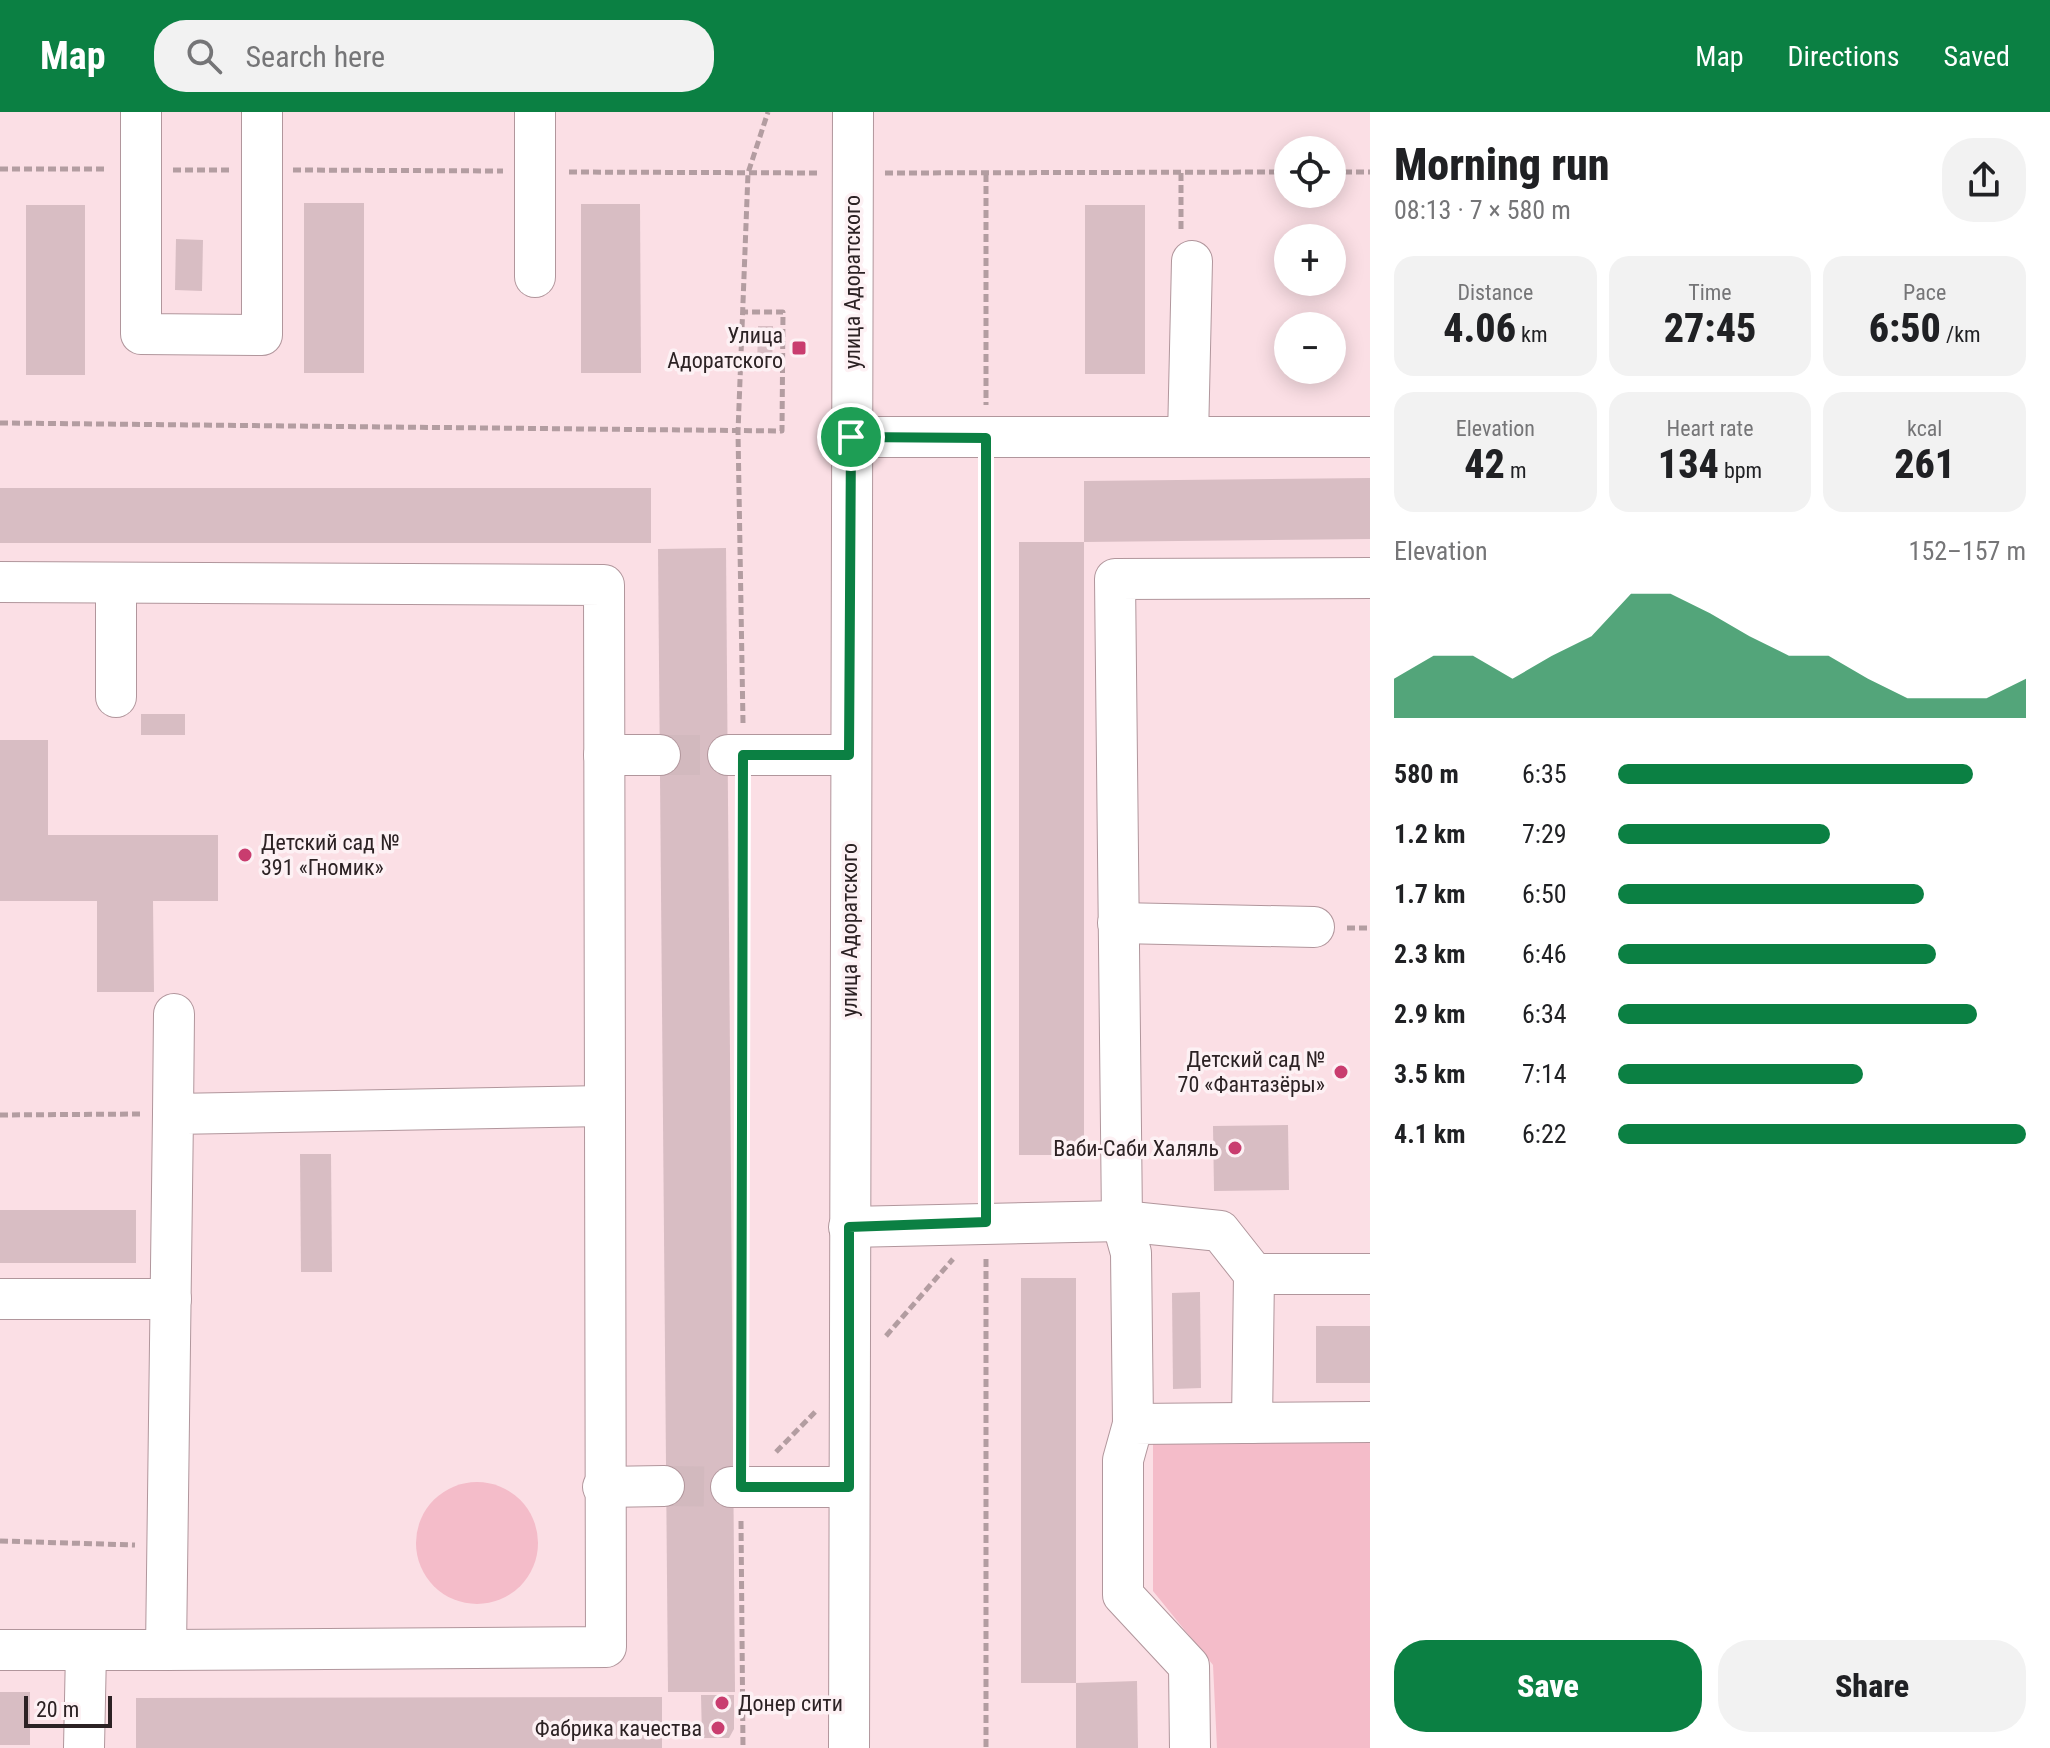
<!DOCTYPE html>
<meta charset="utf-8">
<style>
:root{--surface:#fff;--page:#f2f2f2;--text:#202124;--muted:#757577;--accent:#0b8043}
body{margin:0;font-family:"Roboto Condensed",sans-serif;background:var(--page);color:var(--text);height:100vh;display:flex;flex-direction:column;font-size:30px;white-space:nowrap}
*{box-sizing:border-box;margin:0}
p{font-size:26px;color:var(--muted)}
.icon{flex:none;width:44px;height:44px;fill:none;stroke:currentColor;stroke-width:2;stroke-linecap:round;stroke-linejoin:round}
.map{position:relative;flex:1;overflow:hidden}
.drawer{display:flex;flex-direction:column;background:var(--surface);width:680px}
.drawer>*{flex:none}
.tools{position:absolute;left:1274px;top:24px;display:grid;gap:16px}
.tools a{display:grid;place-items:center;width:72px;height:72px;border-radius:50%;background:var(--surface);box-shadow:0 4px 20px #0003;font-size:40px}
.scale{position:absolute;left:24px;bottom:20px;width:88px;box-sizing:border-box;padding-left:8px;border:4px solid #2c2224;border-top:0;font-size:22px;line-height:28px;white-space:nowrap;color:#2c2224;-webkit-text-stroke:6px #fdf1f4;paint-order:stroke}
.pin{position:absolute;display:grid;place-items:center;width:68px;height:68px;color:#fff;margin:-34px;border:4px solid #fff;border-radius:50%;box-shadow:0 2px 8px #0007}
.round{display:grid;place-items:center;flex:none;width:84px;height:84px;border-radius:32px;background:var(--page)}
.headline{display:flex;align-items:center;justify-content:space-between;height:136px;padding:0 24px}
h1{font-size:44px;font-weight:800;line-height:60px}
.stats{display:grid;grid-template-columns:repeat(3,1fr);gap:12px;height:136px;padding:8px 24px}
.stats div{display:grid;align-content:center;border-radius:20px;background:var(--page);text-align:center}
.stats b{font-size:40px;font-weight:800}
.stats small{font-size:22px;font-weight:400}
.stats p{font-size:22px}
.chart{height:224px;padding:16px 24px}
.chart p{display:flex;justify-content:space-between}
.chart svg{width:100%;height:144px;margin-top:8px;fill:var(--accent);opacity:.7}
.primary-button{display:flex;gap:16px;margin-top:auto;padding:16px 24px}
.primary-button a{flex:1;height:92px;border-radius:32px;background:var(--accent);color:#fff;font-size:32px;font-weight:800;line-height:92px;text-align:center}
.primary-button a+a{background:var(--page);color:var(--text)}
ul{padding:0 24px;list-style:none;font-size:26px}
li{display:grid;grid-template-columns:128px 96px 1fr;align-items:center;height:60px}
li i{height:20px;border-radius:10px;background:var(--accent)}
header{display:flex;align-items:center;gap:48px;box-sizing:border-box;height:112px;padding:0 40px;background:var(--accent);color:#fff}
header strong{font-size:38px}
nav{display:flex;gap:44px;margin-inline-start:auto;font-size:28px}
.search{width:560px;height:72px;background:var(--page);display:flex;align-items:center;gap:20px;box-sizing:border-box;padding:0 28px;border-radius:32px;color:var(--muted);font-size:30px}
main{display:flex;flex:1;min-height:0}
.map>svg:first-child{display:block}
.green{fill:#f4bcc9}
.building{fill:#d8bdc3}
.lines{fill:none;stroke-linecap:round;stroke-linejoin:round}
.minor-tunnel{stroke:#d2b9be;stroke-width:40;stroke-dasharray:40 20;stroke-linecap:butt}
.minor-casing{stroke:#b1969c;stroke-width:42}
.path{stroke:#b39da1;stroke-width:5;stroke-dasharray:8 4;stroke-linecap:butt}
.minor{stroke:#fff;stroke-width:40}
.route-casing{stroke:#fff;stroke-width:16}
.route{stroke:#0b8043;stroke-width:10}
.poi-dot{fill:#c93d6f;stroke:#fdf1f4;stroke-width:3}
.labels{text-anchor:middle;stroke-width:7;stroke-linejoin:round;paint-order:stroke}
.street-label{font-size:22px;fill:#2c2224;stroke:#fdf1f4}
.poi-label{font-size:22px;fill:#2c2224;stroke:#fdf1f4;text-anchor:end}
</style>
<header>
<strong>Map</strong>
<div class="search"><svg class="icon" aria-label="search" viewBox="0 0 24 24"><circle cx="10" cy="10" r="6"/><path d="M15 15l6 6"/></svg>Search here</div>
<nav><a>Map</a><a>Directions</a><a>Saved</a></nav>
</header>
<main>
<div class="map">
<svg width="1370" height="1636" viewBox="0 0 1370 1636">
<rect width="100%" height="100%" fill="#fbdfe5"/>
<!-- green -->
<g class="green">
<polygon points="1370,1327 1370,1636 1217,1636 1213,1553 1153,1479 1153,1330"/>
<circle cx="477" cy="1431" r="61"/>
</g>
<!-- building -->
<g class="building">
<rect x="304" y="91" width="60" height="170"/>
<polygon points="581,92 640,92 641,261 581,261"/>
<rect x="26" y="93" width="59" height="170"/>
<rect x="1085" y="93" width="60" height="169"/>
<polygon points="176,127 203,128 202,179 175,178"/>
<polygon points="758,214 773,214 772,257 757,257"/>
<polygon points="1370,366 1370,427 1084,430 1084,1043 1019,1043 1019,430 1084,430 1084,369"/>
<rect x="0" y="376" width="651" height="55"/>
<polygon points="726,436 735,1580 668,1580 658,437"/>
<rect x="141" y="602" width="44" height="21"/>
<polygon points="0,628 48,628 48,723 218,723 218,789 153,789 154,880 97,880 97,789 0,789"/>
<polygon points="1288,1013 1289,1078 1214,1079 1213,1014"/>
<polygon points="300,1042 331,1042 332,1160 301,1160"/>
<rect x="0" y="1098" width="136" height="53"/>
<rect x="1021" y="1166" width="55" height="405"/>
<polygon points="1200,1180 1201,1276 1173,1277 1172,1181"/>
<rect x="1316" y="1214" width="54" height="57"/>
<polygon points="1137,1569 1138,1636 1076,1636 1076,1571"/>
<rect x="0" y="1580" width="30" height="53"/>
<polygon points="701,1583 734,1583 734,1617 729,1626 702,1626"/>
<polygon points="662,1585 662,1636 136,1636 136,1586"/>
</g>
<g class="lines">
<!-- minor-tunnel -->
<g class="minor-tunnel">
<polyline points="660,643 728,643"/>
<polyline points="664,1374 731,1375"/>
</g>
<defs>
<g id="minor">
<polyline points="141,0 141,222 262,223 262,0"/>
<polyline points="535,165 535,0"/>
<polyline points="851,325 1370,325"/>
<polyline points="1188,325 1192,149"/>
<polyline points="0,470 604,473 606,1535 166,1538"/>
<polyline points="116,471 116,585"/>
<polyline points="604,643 660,643"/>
<polyline points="728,643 849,643"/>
<polyline points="1118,811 1314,815"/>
<polyline points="173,1002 174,902"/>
<polyline points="849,1115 1122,1109 1220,1119 1254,1162 1252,1311"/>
<polyline points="1254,1162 1370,1162"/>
<polyline points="0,1187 171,1187"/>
<polyline points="1133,1312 1131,1141 1122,1109 1115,467 1370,466"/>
<polyline points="603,1375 664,1374"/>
<polyline points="731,1375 849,1375"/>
<polyline points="0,1538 166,1538 173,1002 604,994"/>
<polyline points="84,1636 86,1539"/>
<polyline points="849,1636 853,0"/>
<polyline points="1190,1636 1189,1554 1123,1483 1123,1348 1133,1312 1370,1310"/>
</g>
</defs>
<!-- minor casing -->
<use href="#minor" class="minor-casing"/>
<!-- path -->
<g class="path">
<polyline points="0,57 107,57"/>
<polyline points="173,58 231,58"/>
<polyline points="293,58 503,59"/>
<polyline points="569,60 819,61"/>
<polyline points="1332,60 1370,60"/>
<polyline points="885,61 1288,60"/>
<polyline points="1181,61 1181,120"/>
<polyline points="986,62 986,293"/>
<polyline points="0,311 782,319 783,200 744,200"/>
<polyline points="986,359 986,1081"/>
<polyline points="743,611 738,320 748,61 768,0"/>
<polyline points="1347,816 1370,816"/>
<polyline points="0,1003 140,1002"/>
<polyline points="986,1147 986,1636"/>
<polyline points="886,1224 953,1147"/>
<polyline points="776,1340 816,1299"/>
<polyline points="741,1343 743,677"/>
<polyline points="741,1409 743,1636"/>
<polyline points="0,1429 135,1433"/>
</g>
<!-- minor -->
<use href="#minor" class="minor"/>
</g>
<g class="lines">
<defs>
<polygon id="route" points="851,325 986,326 986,1110 849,1115 849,1375 741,1375 743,643 849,643"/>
</defs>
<!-- route casing -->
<use href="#route" class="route-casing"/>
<!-- route -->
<use href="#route" class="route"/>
</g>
<!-- markers -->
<g class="poi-dot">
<rect x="791" y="228" width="16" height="16" rx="4"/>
<circle cx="245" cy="743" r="8"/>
<circle cx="1341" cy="960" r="8"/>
<circle cx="1235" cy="1036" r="8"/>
<circle cx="722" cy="1591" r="8"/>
<circle cx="718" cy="1616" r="8"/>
</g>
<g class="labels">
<!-- street labels -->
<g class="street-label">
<text transform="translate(852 170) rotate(-90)" y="8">улица Адоратского</text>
<text transform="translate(849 818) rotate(-90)" y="8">улица Адоратского</text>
</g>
<!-- poi labels -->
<g class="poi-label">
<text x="783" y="231">Улица<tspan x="783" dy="25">Адоратского</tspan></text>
<text x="261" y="738" text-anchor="start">Детский сад №<tspan x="261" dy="25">391 «Гномик»</tspan></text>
<text x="1325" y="955">Детский сад №<tspan x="1325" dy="25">70 «Фантазёры»</tspan></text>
<text x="1219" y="1044">Ваби-Саби Халяль</text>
<text x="738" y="1599" text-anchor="start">Донер сити</text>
<text x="702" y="1624">Фабрика качества</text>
</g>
</g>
</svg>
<div class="tools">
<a><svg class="icon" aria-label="locate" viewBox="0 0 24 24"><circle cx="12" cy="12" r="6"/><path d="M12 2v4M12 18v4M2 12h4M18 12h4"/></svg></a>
<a>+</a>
<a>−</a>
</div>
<div class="scale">20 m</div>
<div class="pin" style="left:851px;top:325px;background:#1e9e55"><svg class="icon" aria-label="arrive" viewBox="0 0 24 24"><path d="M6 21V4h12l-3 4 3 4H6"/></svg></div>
</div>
<section class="drawer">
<div class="headline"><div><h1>Morning run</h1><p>08:13 · 7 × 580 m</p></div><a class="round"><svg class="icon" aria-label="share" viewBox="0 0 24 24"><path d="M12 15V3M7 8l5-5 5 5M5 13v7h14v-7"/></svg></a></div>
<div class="stats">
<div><p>Distance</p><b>4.06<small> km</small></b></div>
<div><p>Time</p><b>27:45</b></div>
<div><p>Pace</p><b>6:50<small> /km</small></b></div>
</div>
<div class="stats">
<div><p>Elevation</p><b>42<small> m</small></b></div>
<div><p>Heart rate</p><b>134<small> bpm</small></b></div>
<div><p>kcal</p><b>261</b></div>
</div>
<div class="chart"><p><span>Elevation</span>152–157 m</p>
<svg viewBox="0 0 160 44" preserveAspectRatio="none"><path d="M0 44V32L10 25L20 25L30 32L40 25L50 19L60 6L70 6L80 12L90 19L100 25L110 25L120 32L130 38L140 38L150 38L160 32V44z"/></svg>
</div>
<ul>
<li><b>580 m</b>6:35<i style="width:87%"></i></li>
<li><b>1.2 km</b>7:29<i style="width:52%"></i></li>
<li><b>1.7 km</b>6:50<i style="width:75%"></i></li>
<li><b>2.3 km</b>6:46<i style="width:78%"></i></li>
<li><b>2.9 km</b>6:34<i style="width:88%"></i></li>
<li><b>3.5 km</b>7:14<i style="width:60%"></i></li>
<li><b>4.1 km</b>6:22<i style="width:100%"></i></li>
</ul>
<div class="primary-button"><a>Save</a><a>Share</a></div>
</section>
</main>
